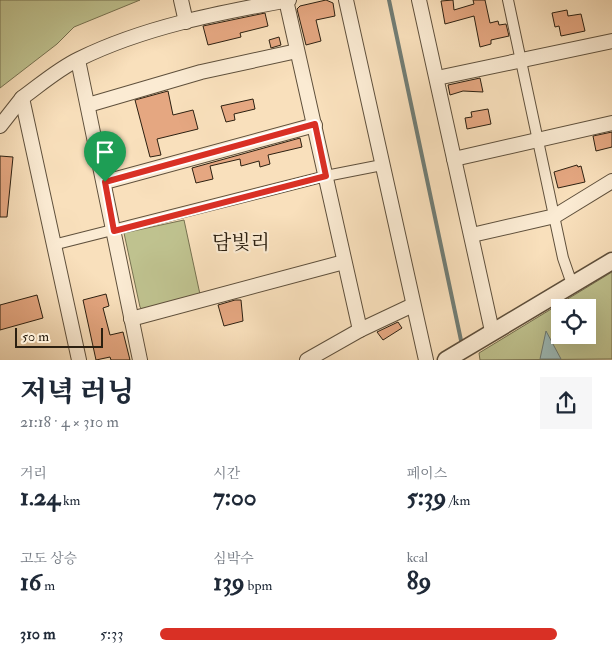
<!DOCTYPE html>
<html lang="ko">
<meta charset="utf-8">
<style>
:root{--surface:#fff;--page:#f6f6f7;--text:#1f2937;--muted:#747a83;--accent:#d93025}
body{margin:0;font-family:"IM FELL Double Pica","Noto Serif KR",serif;background:var(--page);color:var(--text);height:100vh;display:flex;flex-direction:column;font-size:19px;white-space:nowrap}
*{box-sizing:border-box;margin:0}
p{font-size:16px;color:var(--muted)}
.icon{flex:none;width:28px;height:28px;fill:none;stroke:currentColor;stroke-width:2;stroke-linecap:round;stroke-linejoin:round}
.map{position:relative;height:360px;overflow:hidden}
.sheet{display:flex;flex-direction:column;background:var(--surface);flex:1}
.sheet>*{flex:none}
.fabs{position:absolute;left:551px;top:299px;display:grid;gap:10px}
.fabs a{display:grid;place-items:center;width:45px;height:45px;border-radius:0px;background:var(--surface);box-shadow:0 5px 20px #0002;font-size:25px}
.scale{position:absolute;left:15px;bottom:12px;width:88px;box-sizing:border-box;padding-left:5px;border:2px solid #2c2011;border-top:0;font-size:14px;line-height:18px;white-space:nowrap;color:#2c2011;-webkit-text-stroke:4px #fbebd3;paint-order:stroke}
.pin{position:absolute;display:grid;place-items:center;width:42px;height:42px;color:#fff;margin:-51px -21px;border-radius:50% 50% 50% 0;rotate:-45deg;box-shadow:0 0 5px #0007}
.pin .icon{rotate:45deg}
.round{display:grid;place-items:center;flex:none;width:52px;height:52px;border-radius:0px;background:var(--page)}
.overview{display:flex;align-items:center;justify-content:space-between;height:85px;padding:0 20px}
h1{font-size:28px;font-weight:800;line-height:38px}
.stats{display:grid;grid-template-columns:repeat(3,1fr);gap:8px;height:85px;padding:5px 20px}
.stats div{display:grid;align-content:center}
.stats b{font-size:25px;font-weight:800}
.stats small{font-size:14px;font-weight:400}
.stats p{font-size:14px}
ul{padding:0 20px;list-style:none;font-size:16px}
li{display:grid;grid-template-columns:80px 60px 1fr;align-items:center;height:38px}
li i{height:12px;border-radius:6px;background:var(--accent)}
.map>svg:first-child{display:block}
.green{fill:#bfc28f;stroke:#767150;fill-rule:evenodd}
.water{fill:#9fbbb7;stroke:#717d75}
.lines{fill:none;stroke-linecap:round;stroke-linejoin:round}
.stream{stroke:#717d75;stroke-width:4}
.building{fill:#e5a781;stroke:#2c2011}
.pedestrian-casing{stroke:#5f503c;stroke-width:12}
.minor-casing{stroke:#5f503c;stroke-width:16}
.tertiary-casing{stroke:#5f503c;stroke-width:19}
.pedestrian{stroke:#fbebd3;stroke-width:10}
.minor{stroke:#fbebd3;stroke-width:14}
.tertiary{stroke:#fbebd3;stroke-width:16}
.route-casing{stroke:#fff;stroke-width:10}
.route{stroke:#d93025;stroke-width:6}
.labels{text-anchor:middle;stroke-width:4.5;stroke-linejoin:round;paint-order:stroke}
.quarter-label{font-size:20px;fill:#2c2011;stroke:#fbebd3}
</style>
<div class="map">
<svg width="612" height="360" viewBox="0 0 612 360">
<rect width="100%" height="100%" fill="#f9e0bc"/>
<filter id="stains"><feTurbulence type="fractalNoise" baseFrequency=".004" numOctaves="4"/><feColorMatrix values="0 0 0 0 .2 0 0 0 0 .09 0 0 0 0 .02 0 0 0 .5 -.17"/></filter>
<radialGradient id="worn" r=".72"><stop offset=".6" stop-color="#630" stop-opacity="0"/><stop offset="1" stop-color="#630" stop-opacity=".3"/></radialGradient>
<!-- green -->
<g class="green">
<polygon points="0,0 140,0 74,27 57,44 0,88"/>
<polygon points="184,220 201,299 144,312 140,307 124,233"/>
<path d="M612,272V359L480,360L479,353ZM560,308H588V335H560Z"/>
</g>
<!-- water -->
<polygon class="water" points="546,331 561,359 540,359"/>
<g class="lines">
<!-- stream -->
<polyline class="stream" points="389,0 462,345"/>
</g>
<!-- building -->
<g class="building">
<polygon points="326,0 333,3 335,16 316,20 321,41 306,45 297,9 300,6"/>
<polygon points="453,0 454,10 474,4 473,0 485,0 490,23 498,21 499,25 506,24 509,36 491,40 491,44 480,47 474,16 445,24 441,1"/>
<polygon points="567,10 568,16 581,14 585,31 561,36 559,26 555,27 552,13"/>
<polygon points="265,13 268,26 240,33 241,37 208,45 203,26"/>
<polygon points="279,37 281,45 271,48 269,40"/>
<polygon points="480,78 483,92 463,91 450,95 448,85"/>
<polygon points="168,91 173,115 193,110 198,129 157,139 161,155 150,157 135,100"/>
<polygon points="253,99 255,109 234,114 235,120 226,122 221,106"/>
<polygon points="488,109 491,124 467,129 465,118 472,117 471,112"/>
<polygon points="612,132 612,147 596,151 593,136"/>
<polygon points="300,138 302,147 268,155 270,164 260,167 259,161 241,166 240,159 210,166 213,179 196,183 192,168"/>
<polygon points="0,156 13,157 7,217 0,217"/>
<polygon points="577,165 578,167 581,166 585,182 558,188 554,172"/>
<polygon points="106,294 109,306 103,308 110,335 123,332 130,360 111,360 110,357 96,360 83,300"/>
<polygon points="37,295 43,318 0,330 0,305"/>
<polygon points="235,300 241,300 243,321 224,326 218,305"/>
<polygon points="398,322 402,328 383,340 377,332"/>
</g>
<g class="lines">
<defs>
<g id="pedestrian">
<polyline points="508,0 563,258 572,284"/>
<polyline points="53,245 326,176 382,165"/>
</g>
<g id="minor">
<polyline points="181,0 186,22"/>
<polyline points="286,0 360,330"/>
<polyline points="346,0 426,360"/>
<polyline points="419,0 492,331"/>
<polyline points="78,60 140,360"/>
<polyline points="437,78 612,41"/>
<polyline points="88,105 201,72 297,51"/>
<polyline points="0,126 22,98"/>
<polyline points="454,159 612,123"/>
<polyline points="105,182 315,125"/>
<polyline points="472,235 555,216 612,181"/>
<polyline points="131,319 344,262"/>
<path d="M79,360L22,98C40,85 58,69 79,59C144,27 218,13 289,0"/>
<polyline points="307,360 360,330 413,305"/>
</g>
<polyline id="tertiary" points="446,360 612,261"/>
</defs>
<!-- pedestrian casing -->
<use href="#pedestrian" class="pedestrian-casing"/>
<!-- minor casing -->
<use href="#minor" class="minor-casing"/>
<!-- tertiary casing -->
<use href="#tertiary" class="tertiary-casing"/>
<!-- pedestrian -->
<use href="#pedestrian" class="pedestrian"/>
<!-- minor -->
<use href="#minor" class="minor"/>
<!-- tertiary -->
<use href="#tertiary" class="tertiary"/>
</g>
<g class="lines">
<defs>
<polygon id="route" points="315,124 326,176 114,231 105,182"/>
</defs>
<!-- route casing -->
<use href="#route" class="route-casing"/>
<!-- route -->
<use href="#route" class="route"/>
</g>
<g class="labels">
<!-- quarter labels -->
<g class="quarter-label">
<text x="241" y="249">담빛리</text>
</g>
</g>
<rect width="100%" height="100%" filter="url(#stains)"/>
<rect width="100%" height="100%" fill="url(#worn)"/>
</svg>
<div class="fabs">
<a><svg class="icon" aria-label="locate" viewBox="0 0 24 24"><circle cx="12" cy="12" r="6"/><path d="M12 2v4M12 18v4M2 12h4M18 12h4"/></svg></a>
</div>
<div class="scale">50 m</div>
<div class="pin" style="left:105px;top:182px;background:#1e9e55"><svg class="icon" aria-label="arrive" viewBox="0 0 24 24"><path d="M6 21V4h12l-3 4 3 4H6"/></svg></div>
</div>
<section class="sheet">
<div class="overview"><div><h1>저녁 러닝</h1><p>21:18 · 4 × 310 m</p></div><a class="round"><svg class="icon" aria-label="share" viewBox="0 0 24 24"><path d="M12 15V3M7 8l5-5 5 5M5 13v7h14v-7"/></svg></a></div>
<div class="stats">
<div><p>거리</p><b>1.24<small> km</small></b></div>
<div><p>시간</p><b>7:00</b></div>
<div><p>페이스</p><b>5:39<small> /km</small></b></div>
</div>
<div class="stats">
<div><p>고도 상승</p><b>16<small> m</small></b></div>
<div><p>심박수</p><b>139<small> bpm</small></b></div>
<div><p>kcal</p><b>89</b></div>
</div>
<ul>
<li><b>310 m</b>5:33<i style="width:92%"></i></li>
</ul>
</section>
